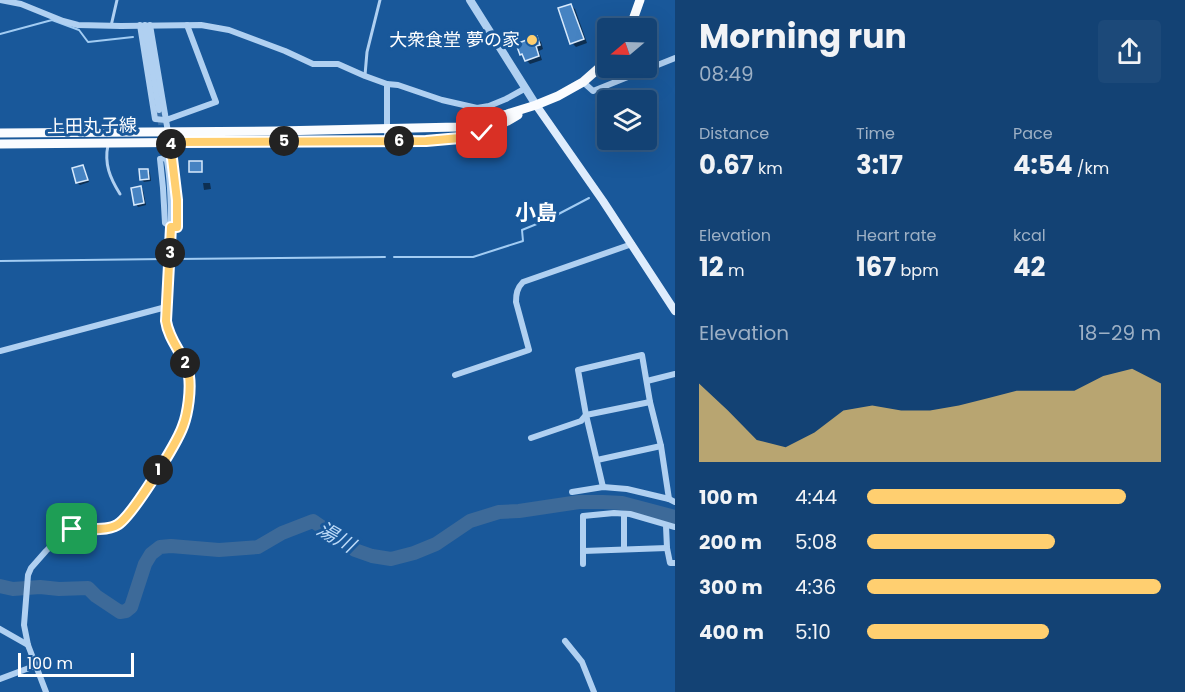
<!DOCTYPE html>
<meta charset="utf-8">
<style>
:root{--surface:#134274;--page:#1c4979;--text:#f1f3f6;--muted:#9db0c5;--line:#325b86;--accent:#ffcf70}
body{margin:0;font-family:Poppins,"Noto Sans JP",sans-serif;background:var(--page);color:var(--text);height:100vh;display:flex;flex-direction:column;font-size:22px;white-space:nowrap}
*{box-sizing:border-box;margin:0}
p{font-size:20px;color:var(--muted)}
.icon{flex:none;width:33px;height:33px;fill:none;stroke:currentColor;stroke-width:2;stroke-linecap:round;stroke-linejoin:round}
.map{position:relative;flex:1;overflow:hidden}
.drawer{display:flex;flex-direction:column;background:var(--surface);width:510px}
.drawer>*{flex:none}
.needle{width:39px;rotate:251deg}
.buttons{position:absolute;left:597px;top:18px;display:grid;gap:12px}
.buttons a{display:grid;place-items:center;width:60px;height:60px;border-radius:6px;background:var(--surface);box-shadow:0 6px 24px #0002,0 0 0 2px var(--line);font-size:30px}
.scale{position:absolute;left:18px;bottom:15px;width:116px;box-sizing:border-box;padding-left:6px;border:3px solid #fff;border-top:0;font-size:16px;line-height:21px;white-space:nowrap;color:#fff;-webkit-text-stroke:4px #19589a;paint-order:stroke}
.pin{position:absolute;display:grid;place-items:center;width:51px;height:51px;color:#fff;margin:-26px;border-radius:12px;box-shadow:0 3px 9px #0006}
.km{position:absolute;width:30px;height:30px;margin:-15px;border-radius:50%;background:#222;color:#fff;font-size:16px;line-height:30px;text-align:center}
.round{display:grid;place-items:center;flex:none;width:63px;height:63px;border-radius:6px;background:var(--page)}
.overview{display:flex;align-items:center;justify-content:space-between;height:102px;padding:0 24px}
h1{font-size:33px;font-weight:700;line-height:45px}
.metrics{display:grid;grid-template-columns:repeat(3,1fr);gap:9px;height:102px;padding:6px 24px}
.metrics div{display:grid;align-content:center}
.metrics b{font-size:26px;font-weight:700}
.metrics small{font-size:16px;font-weight:400}
.metrics p{font-size:16px}
.chart{height:168px;padding:12px 24px}
.chart p{display:flex;justify-content:space-between}
.chart svg{width:100%;height:108px;margin-top:6px;fill:var(--accent);opacity:.7}
ul{padding:0 24px;list-style:none;font-size:20px}
li{display:grid;grid-template-columns:96px 72px 1fr;align-items:center;height:45px}
li i{height:15px;border-radius:8px;background:var(--accent)}
main{display:flex;flex:1;min-height:0}
.map>svg:first-child{display:block}
.shadow{fill:#0007}
.lines{fill:none;stroke-linecap:round;stroke-linejoin:round}
.stream{stroke:#a2ccf3;stroke-width:2}
.river{stroke:#3d6a99;stroke-width:14}
.building{fill:#4683c2;stroke:#d7e9fc;stroke-width:1.5}
.minor-tunnel{stroke:#3c71a9;stroke-width:6;stroke-dasharray:6 3;stroke-linecap:butt}
.service{stroke:#b0d0f1;stroke-width:3}
.minor{stroke:#b0d0f1;stroke-width:6}
.tertiary{stroke:#b0d0f1;stroke-width:8}
.secondary{stroke:#deecfc;stroke-width:8}
.primary{stroke:#fafcff;stroke-width:9}
.route-casing{stroke:#fff;stroke-width:12}
.route{stroke:#ffcf70;stroke-width:8}
.poi-dot{fill:#ffcf70;stroke:#19589a;stroke-width:2}
.labels{text-anchor:middle;stroke-width:6;stroke-linejoin:round;paint-order:stroke}
.poi-label{font-size:18px;fill:#fff;stroke:#19589a;text-anchor:end}
.street-label{font-size:18px;fill:#fff;stroke:#19589a}
.water-label{font-size:20px;font-style:italic;fill:#bcdaf8;stroke:#19589a}
.quarter-label{font-size:21px;font-weight:bold;fill:#fff;stroke:#19589a}
</style>
<main>
<div class="map">
<svg width="675" height="692" viewBox="0 0 675 692">
<rect width="100%" height="100%" fill="#19589a"/>
<!-- shadow -->
<g class="shadow">
<polygon points="570,5 575,9 587,43 576,47 572,43"/>
<polygon points="537,38 541,42 543,49 539,51 542,60 530,64 521,54"/>
<polygon points="83,166 85,169 89,182 80,185 77,183 73,169"/>
<polygon points="148,170 150,173 151,181 144,182 141,179"/>
<polygon points="203,183 210,183 211,189 204,190"/>
<polygon points="141,188 143,190 146,205 138,207 136,204"/>
</g>
<g class="lines">
<!-- stream -->
<g class="stream">
<polyline points="0,34 52,20 79,30 88,42 133,37"/>
<polyline points="394,257 473,257 523,241 522,230 549,219 589,198"/>
<polyline points="174,259 385,257"/>
<polyline points="0,261 165,259"/>
</g>
<!-- river -->
<polyline class="river" points="0,586 13,589 40,587 59,589 88,588 96,596 120,612 126,611 131,607 145,564 151,554 160,547 171,546 219,550 258,547 282,533 313,521 355,550 372,556 391,559 414,553 436,544 470,521 499,512 519,511 579,502 603,502 622,503 675,517"/>
</g>
<!-- building -->
<g class="building">
<polygon points="571,4 584,39 570,44 558,8"/>
<polygon points="537,36 540,45 536,46 539,56 525,61 522,54 520,55 516,44"/>
<rect x="189" y="161" width="13" height="11"/>
<polygon points="83,165 88,180 76,183 72,168"/>
<polygon points="139,169 148,169 149,179 140,180"/>
<polygon points="141,186 144,203 134,205 131,188"/>
</g>
<g class="lines">
<!-- minor-tunnel -->
<polyline class="minor-tunnel" points="159,110 167,161"/>
<!-- service -->
<g class="service">
<polyline points="111,26 117,0"/>
<polyline points="365,75 367,52 380,0"/>
<path d="M108,145C104,164 110,178 120,194"/>
</g>
<!-- minor -->
<g class="minor">
<polyline points="0,0 21,4 63,21 78,25 121,26 201,25 229,30 285,51 313,64 338,64 365,76 387,84 398,85 442,100 477,108 489,106 506,99 526,88"/>
<polyline points="140,25 155,119 166,120 216,102 187,25"/>
<polyline points="145,25 159,110"/>
<polyline points="150,25 168,132"/>
<polyline points="583,82 593,91 675,58"/>
<polyline points="387,84 387,141"/>
<path d="M167,161C171,183 171,205 171,227"/>
<polyline points="171,227 165,223 163,188 160,159 173,157"/>
<polyline points="0,351 166,307"/>
<path d="M455,375L529,350L516,302C516,294 517,288 523,282L632,244"/>
<polyline points="647,381 675,374"/>
<polyline points="531,438 581,421 586,415 650,402"/>
<polyline points="597,460 661,446"/>
<polyline points="603,487 586,415 578,370 642,355 650,402 661,446 669,499"/>
<polyline points="572,492 603,487 627,489 669,499 675,502"/>
<polyline points="624,514 624,549"/>
<polyline points="666,526 667,548 670,563 675,563"/>
<polyline points="583,551 667,548"/>
<polyline points="583,564 583,516 614,513 630,514 675,527"/>
<polyline points="0,629 28,645"/>
<polyline points="565,641 582,662 594,692"/>
<polyline points="0,679 37,665"/>
<polyline points="46,692 28,645 24,625 28,575 31,568 46,551 64,533 72,529 110,528 120,524 137,502 165,461 182,429 188,405 190,379 186,366 168,330 166,321 171,227 177,227 177,200 170,142"/>
</g>
<!-- tertiary -->
<polyline class="tertiary" points="470,0 536,105"/>
<!-- secondary -->
<polyline class="secondary" points="536,105 603,201 675,311"/>
<!-- primary -->
<g class="primary">
<polyline points="630,28 640,0"/>
<polyline points="0,133 277,131 458,127 507,114 536,105 558,96 583,82 608,60"/>
<path d="M0,144L441,140C469,138 494,130 518,115"/>
</g>
</g>
<g class="lines">
<defs>
<path id="route" d="M72,529C83,529 108,531 117,525C131,518 177,443 183,426C188,413 191,390 189,376C186,356 169,342 166,321L171,227H177V200L170,142L426,141L460,138L482,133"/>
</defs>
<!-- route casing -->
<use href="#route" class="route-casing"/>
<!-- route -->
<use href="#route" class="route"/>
</g>
<!-- markers -->
<circle class="poi-dot" cx="532" cy="40" r="6"/>
<g class="labels">
<!-- poi labels -->
<g class="poi-label">
<text x="520" y="46">大衆食堂 夢の家</text>
</g>
<!-- street labels -->
<g class="street-label">
<text transform="translate(92 126) rotate(-1)" y="6">上田丸子線</text>
</g>
<!-- water labels -->
<g class="water-label">
<text transform="translate(336 537) rotate(30)" y="7">湯川</text>
</g>
<!-- quarter labels -->
<g class="quarter-label">
<text x="536" y="220">小島</text>
</g>
</g>
</svg>
<div class="buttons">
<a><svg class="needle" viewBox="-14 -14 28 28"><path d="M0-13l5 13h-10z" fill="#e53935"/><path d="M0 13l5-13h-10z" fill="#9db0c5"/></svg></a>
<a><svg class="icon" aria-label="layers" viewBox="0 0 24 24"><path d="M12 4l9 5-9 5-9-5zM3 14l9 5 9-5"/></svg></a>
</div>
<div class="scale">100 m</div>
<div class="pin" style="left:72px;top:529px;background:#1e9e55"><svg class="icon" aria-label="arrive" viewBox="0 0 24 24"><path d="M6 21V4h12l-3 4 3 4H6"/></svg></div>
<div class="pin" style="left:482px;top:133px;background:#d93025"><svg class="icon" aria-label="check" viewBox="0 0 24 24"><path d="M5 12l5 5 9-10"/></svg></div>
<b class="km" style="left:158px;top:470px">1</b>
<b class="km" style="left:185px;top:363px">2</b>
<b class="km" style="left:170px;top:253px">3</b>
<b class="km" style="left:171px;top:144px">4</b>
<b class="km" style="left:284px;top:141px">5</b>
<b class="km" style="left:399px;top:141px">6</b>
</div>
<section class="drawer">
<div class="overview"><div><h1>Morning run</h1><p>08:49</p></div><a class="round"><svg class="icon" aria-label="share" viewBox="0 0 24 24"><path d="M12 15V3M7 8l5-5 5 5M5 13v7h14v-7"/></svg></a></div>
<div class="metrics">
<div><p>Distance</p><b>0.67<small> km</small></b></div>
<div><p>Time</p><b>3:17</b></div>
<div><p>Pace</p><b>4:54<small> /km</small></b></div>
</div>
<div class="metrics">
<div><p>Elevation</p><b>12<small> m</small></b></div>
<div><p>Heart rate</p><b>167<small> bpm</small></b></div>
<div><p>kcal</p><b>42</b></div>
</div>
<div class="chart"><p><span>Elevation</span>18–29 m</p>
<svg viewBox="0 0 160 44" preserveAspectRatio="none"><path d="M0 44V12L10 23L20 35L30 38L40 32L50 23L60 21L70 23L80 23L90 21L100 18L110 15L120 15L130 15L140 9L150 6L160 12V44z"/></svg>
</div>
<ul>
<li><b>100 m</b>4:44<i style="width:88%"></i></li>
<li><b>200 m</b>5:08<i style="width:64%"></i></li>
<li><b>300 m</b>4:36<i style="width:100%"></i></li>
<li><b>400 m</b>5:10<i style="width:62%"></i></li>
</ul>
</section>
</main>
